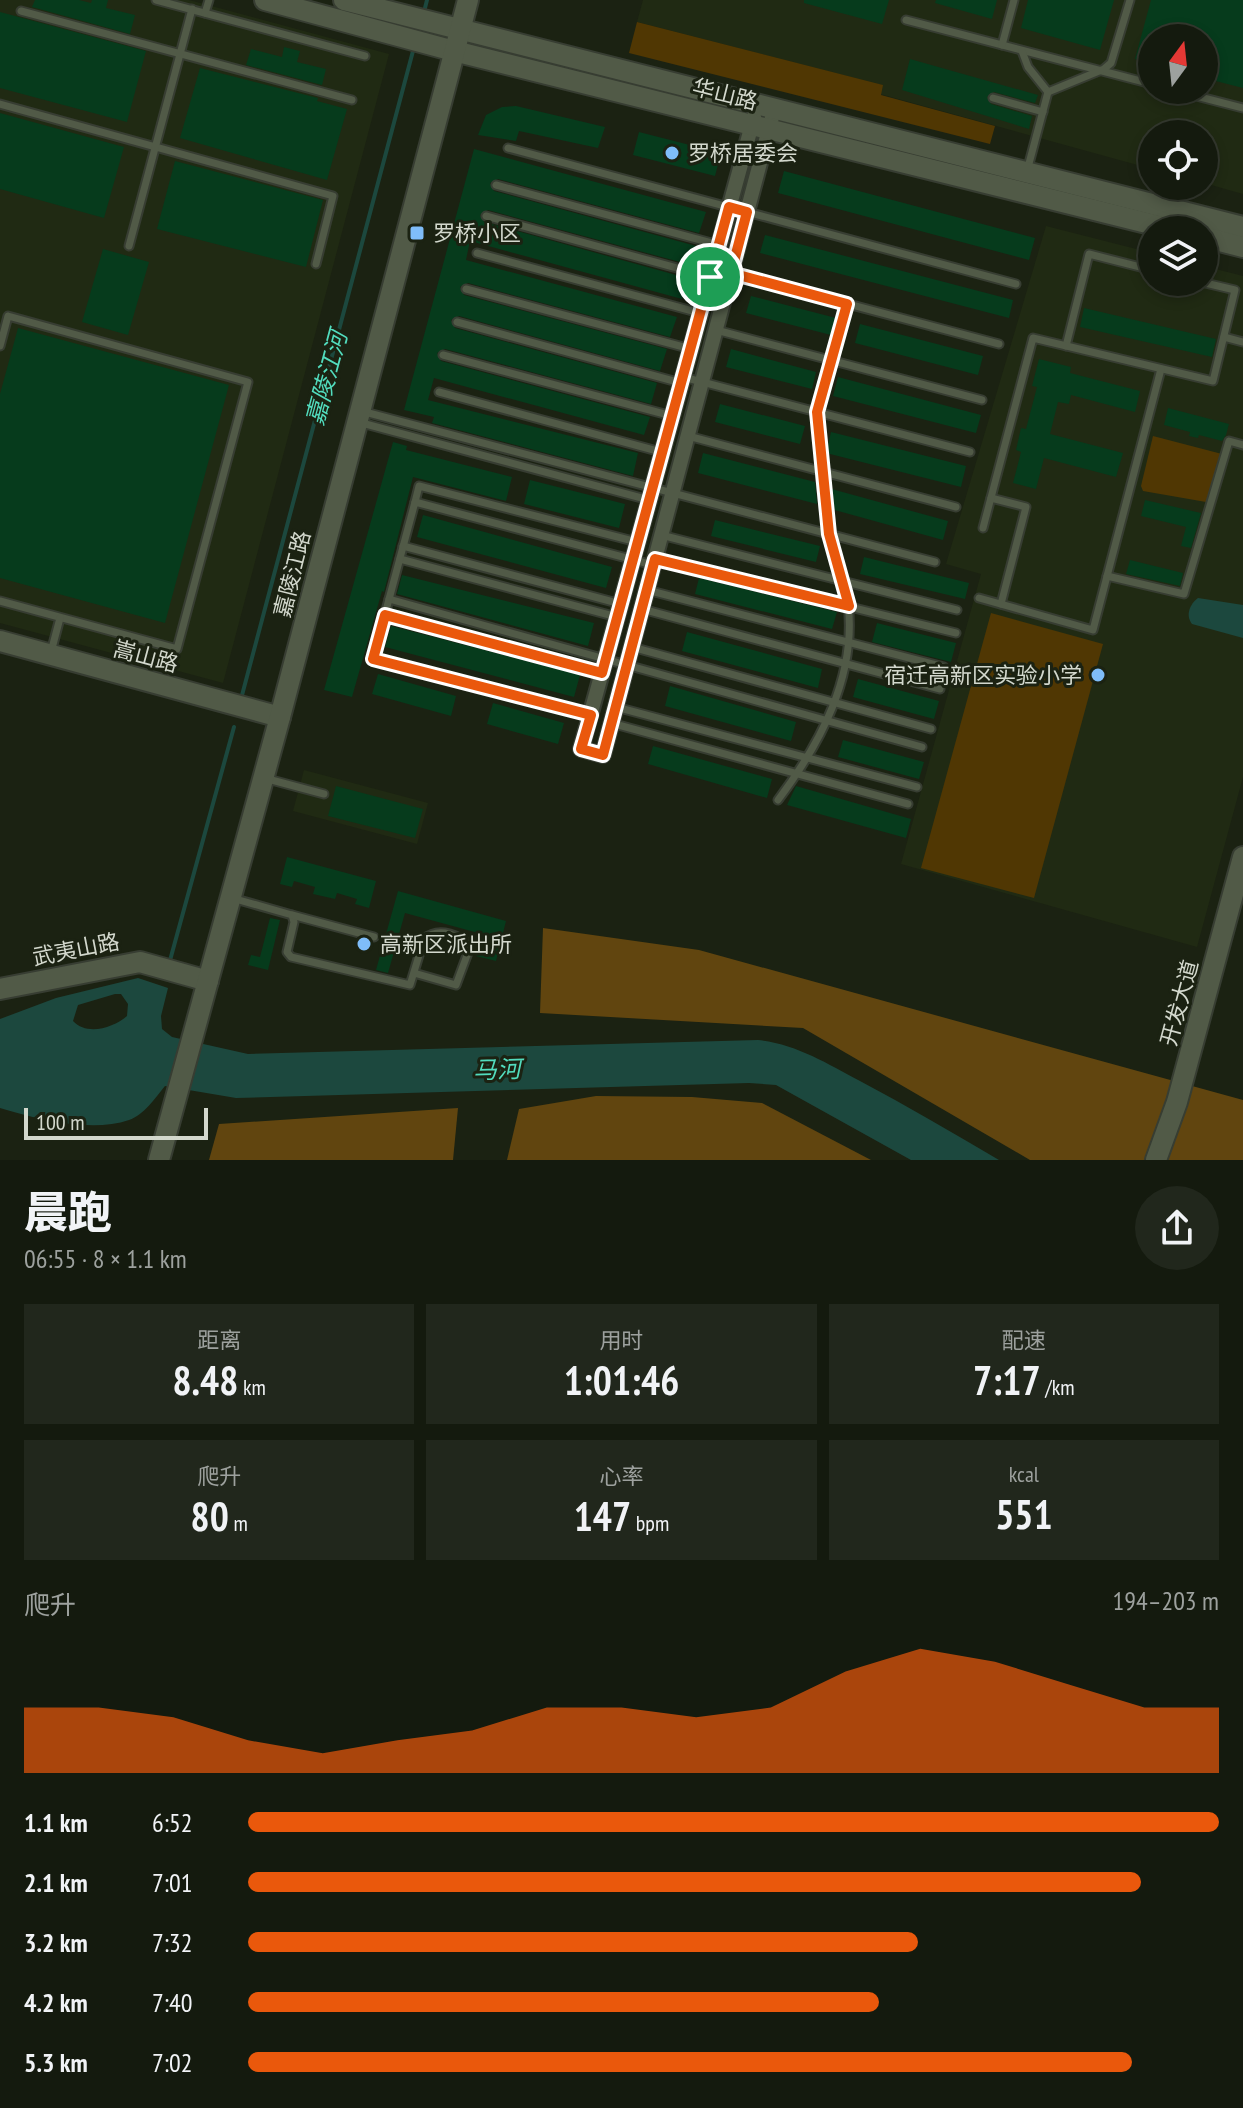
<!DOCTYPE html>
<html lang="zh">
<meta charset="utf-8">
<style>
:root{--surface:#141a0e;--page:#21271c;--text:#f1f3f6;--muted:#9da19e;--line:#33382e;--accent:#ea580c}
body{margin:0;font-family:"PT Sans Narrow","Noto Sans SC",sans-serif;background:var(--page);color:var(--text);height:100vh;display:flex;flex-direction:column;font-size:30px;white-space:nowrap}
*{box-sizing:border-box;margin:0}
p{font-size:26px;color:var(--muted)}
.icon{flex:none;width:44px;height:44px;fill:none;stroke:currentColor;stroke-width:2;stroke-linecap:round;stroke-linejoin:round}
.map{position:relative;height:1160px;overflow:hidden}
.panel{display:flex;flex-direction:column;background:var(--surface);flex:1}
.panel>*{flex:none}
.needle{width:52px;rotate:15deg}
.tools{position:absolute;left:1138px;top:24px;display:grid;gap:16px}
.tools a{display:grid;place-items:center;width:80px;height:80px;border-radius:50%;background:var(--surface);box-shadow:0 4px 12px #0003,0 0 0 2px var(--line);font-size:40px}
.scale{position:absolute;left:24px;bottom:20px;width:184px;box-sizing:border-box;padding-left:8px;border:4px solid #d3d8cd;border-top:0;font-size:22px;line-height:28px;white-space:nowrap;color:#d3d8cd;-webkit-text-stroke:6px #1b2212;paint-order:stroke}
.pin{position:absolute;display:grid;place-items:center;width:68px;height:68px;color:#fff;margin:-34px;border:4px solid #fff;border-radius:50%;box-shadow:0 2px 8px #0007}
.round{display:grid;place-items:center;flex:none;width:84px;height:84px;border-radius:42px;background:var(--page)}
.summary{display:flex;align-items:center;justify-content:space-between;height:136px;padding:0 24px}
h1{font-size:44px;font-weight:800;line-height:60px}
.metrics{display:grid;grid-template-columns:repeat(3,1fr);gap:12px;height:136px;padding:8px 24px}
.metrics div{display:grid;align-content:center;border-radius:0px;background:var(--page);text-align:center}
.metrics b{font-size:40px;font-weight:800}
.metrics small{font-size:22px;font-weight:400}
.metrics p{font-size:22px}
.chart{height:224px;padding:16px 24px}
.chart p{display:flex;justify-content:space-between}
.chart svg{width:100%;height:144px;margin-top:8px;fill:var(--accent);opacity:.7}
ul{padding:0 24px;list-style:none;font-size:26px}
li{display:grid;grid-template-columns:128px 96px 1fr;align-items:center;height:60px}
li i{height:20px;border-radius:10px;background:var(--accent)}
.map>svg:first-child{display:block}
.built{fill:#202a13;fill-rule:evenodd}
.green{fill:#503703}
.forest{fill:#61450f}
.water{fill:#1c483e;fill-rule:evenodd}
.lines{fill:none;stroke-linecap:round;stroke-linejoin:round}
.stream{stroke:#1c483e;stroke-width:4}
.building{fill:#063b1c}
.lane-casing{stroke:#373d32;stroke-width:11}
.street-casing{stroke:#373d32;stroke-width:18}
.secondary-casing{stroke:#373d32;stroke-width:24}
.lane{stroke:#515a47;stroke-width:7}
.street{stroke:#515a47;stroke-width:14}
.secondary{stroke:#515a47;stroke-width:20}
.route-casing{stroke:#fff;stroke-width:16}
.route{stroke:#ea580c;stroke-width:10}
.poi-dot{fill:#7fbdf9;stroke:#1b2212;stroke-width:3}
.labels{text-anchor:middle;stroke-width:6;stroke-linejoin:round;paint-order:stroke}
.street-label{font-size:22px;fill:#d3d8cd;stroke:#1b2212}
.poi-label{font-size:22px;fill:#d3d8cd;stroke:#1b2212;text-anchor:start}
.water-label{font-size:24px;font-style:italic;fill:#52dcbe;stroke:#1b2212}
</style>
<div class="map">
<svg width="1243" height="1160" viewBox="0 0 1243 1160">
<rect width="100%" height="100%" fill="#1b2212"/>
<!-- built -->
<g class="built">
<polygon points="0,0 189,0 389,54 223,683 0,623"/>
<path d="M643,0H1243V194L1204,183V134H1152V169L880,94L882,85L637,22ZM1152,38H1204V90H1152Z"/>
<polygon points="1046,226 1152,253 1152,282 1204,282 1204,266 1243,276 1243,777 1197,947 901,864 981,574 946,564"/>
<polygon points="304,770 428,803 417,844 293,811"/>
</g>
<!-- green -->
<g class="green">
<polygon points="637,22 883,85 881,95 995,126 990,144 629,53"/>
<polygon points="1153,436 1222,454 1206,502 1143,491 1141,486"/>
<polygon points="991,613 1103,644 1034,898 921,868"/>
</g>
<!-- forest -->
<g class="forest">
<polygon points="543,928 699,950 1243,1100 1243,1160 1030,1160 803,1028 540,1013"/>
<polygon points="596,1096 692,1097 762,1103 871,1160 507,1160 519,1109"/>
<polygon points="458,1108 453,1160 209,1160 219,1124"/>
</g>
<!-- water -->
<g class="water">
<path d="M1198,598L1243,605V638L1192,624C1185,615 1190,604 1198,598Z"/>
<path d="M138,978L168,988L161,1016L162,1029L172,1037L248,1054L758,1040C796,1044 826,1063 860,1081C907,1106 953,1133 999,1160H911L776,1085L749,1083L236,1098L165,1086C155,1098 144,1115 129,1120C91,1133 37,1119 0,1108V1019L56,998ZM115,994H121L128,1004L127,1016C113,1028 87,1036 73,1021L78,1005Z"/>
</g>
<g class="lines">
<!-- stream -->
<g class="stream">
<polyline points="424,12 427,0"/>
<polyline points="241,699 413,51"/>
<polyline points="169,964 234,727"/>
</g>
</g>
<!-- building -->
<g class="building">
<polygon points="35,0 79,0 91,3 92,0 108,0 106,8 135,15 130,34 32,7"/>
<polygon points="804,0 889,0 882,24 804,3"/>
<polygon points="936,0 997,0 992,19 935,3"/>
<polygon points="1028,0 1114,0 1100,50 1021,28"/>
<polygon points="1151,0 1243,0 1243,88 1204,78 1204,38 1152,38 1152,63 1135,59"/>
<polygon points="0,12 146,51 127,122 0,88"/>
<polygon points="284,47 300,51 297,62 326,69 322,85 246,65 251,49 282,57"/>
<polygon points="910,59 1038,95 1035,103 994,92 987,97 991,104 1032,116 1029,129 902,90"/>
<polygon points="200,68 318,98 317,101 347,109 327,180 180,138"/>
<polygon points="516,106 605,127 598,148 519,131 516,141 478,135 486,115 502,107"/>
<polygon points="0,113 124,147 104,218 0,189"/>
<polygon points="639,132 721,153 715,176 633,155"/>
<polygon points="474,149 706,212 699,233 498,179 490,183 494,191 696,246 691,265 488,210 480,215 484,222 687,278 682,299 470,241 466,260 677,317 670,337 468,283 460,287 464,295 667,349 660,371 459,316 451,320 455,328 657,383 651,404 445,349 437,353 441,361 650,417 644,435 434,378 428,400 638,453 633,476 432,423 434,417 404,410"/>
<polygon points="175,161 323,200 306,267 157,229"/>
<polygon points="784,171 1035,238 1029,260 778,193"/>
<polygon points="765,235 1013,300 1009,318 760,253"/>
<polygon points="103,249 149,262 128,335 82,322"/>
<polygon points="751,296 836,318 831,335 746,313"/>
<polygon points="1084,308 1216,339 1212,357 1080,327"/>
<polygon points="860,324 983,356 978,375 855,343"/>
<polygon points="18,328 229,385 165,623 0,578 0,394"/>
<polygon points="731,349 816,372 812,389 726,367"/>
<polygon points="1039,359 1071,367 1070,373 1140,391 1135,412 1071,395 1069,404 1058,402 1050,434 1123,453 1116,477 1044,458 1036,489 1013,483 1021,452 1016,450 1021,428 1026,429 1037,387 1032,386"/>
<polygon points="838,377 981,415 976,433 833,396"/>
<polygon points="720,404 805,426 800,444 715,422"/>
<polygon points="1168,408 1229,424 1226,435 1222,441 1199,435 1198,438 1189,436 1190,432 1164,425"/>
<polygon points="831,432 966,466 961,487 826,453"/>
<polygon points="393,442 407,446 406,450 512,477 506,501 413,477 384,592 382,591 352,697 324,690"/>
<polygon points="703,453 815,482 817,504 698,473"/>
<polygon points="530,480 625,504 619,528 524,504"/>
<polygon points="828,488 948,521 943,540 831,509"/>
<polygon points="1145,500 1201,513 1191,548 1181,546 1186,527 1141,516"/>
<polygon points="423,515 612,567 606,588 417,537"/>
<polygon points="715,520 820,546 816,562 711,536"/>
<polygon points="864,557 969,583 965,599 860,574"/>
<polygon points="1130,560 1183,573 1180,586 1126,574"/>
<polygon points="402,575 594,623 588,646 397,594"/>
<polygon points="699,578 837,612 832,629 695,594"/>
<polygon points="877,623 956,643 951,662 872,642"/>
<polygon points="391,626 580,675 574,697 385,647"/>
<polygon points="687,632 822,669 818,688 682,651"/>
<polygon points="378,674 456,696 451,716 372,694"/>
<polygon points="858,679 939,701 934,719 853,697"/>
<polygon points="670,686 796,722 791,741 665,706"/>
<polygon points="493,703 564,723 558,744 487,724"/>
<polygon points="843,740 924,762 919,779 838,757"/>
<polygon points="653,746 772,779 767,798 648,764"/>
<polygon points="336,786 423,809 415,838 328,816"/>
<polygon points="796,786 911,819 906,838 787,805"/>
<polygon points="287,857 376,881 369,908 355,904 357,899 337,893 335,899 313,894 315,887 294,881 292,887 280,884"/>
<polygon points="398,891 506,921 496,961 476,956 482,934 405,913 388,973 376,970"/>
<polygon points="270,918 280,920 268,970 248,965 251,955 260,957"/>
</g>
<g class="lines">
<defs>
<g id="lane">
<polyline points="156,0 365,56"/>
<polyline points="21,11 352,100"/>
<polyline points="205,13 209,0"/>
<polyline points="906,20 1152,84"/>
<polyline points="1002,45 1014,0"/>
<polyline points="1022,51 1028,67 1048,92"/>
<polyline points="1173,90 1243,108"/>
<polyline points="1048,92 1104,69 1111,63 1130,0"/>
<polyline points="993,98 1043,112"/>
<polyline points="0,104 333,196 316,264"/>
<polyline points="508,148 1016,284"/>
<polyline points="1027,171 1048,92"/>
<polyline points="496,185 719,245"/>
<polyline points="486,216 710,277"/>
<polyline points="129,246 192,9"/>
<polyline points="477,253 700,313"/>
<polyline points="731,273 999,344"/>
<polyline points="466,289 691,349"/>
<polyline points="457,322 681,383"/>
<polyline points="716,330 982,400"/>
<polyline points="1224,337 1243,342"/>
<polyline points="0,346 8,316 248,382 177,649 0,601"/>
<polyline points="1066,346 1089,254 1152,270"/>
<polyline points="443,355 672,416"/>
<polyline points="683,377 970,452"/>
<polyline points="439,392 661,452"/>
<polyline points="361,411 935,562"/>
<polyline points="358,422 649,500"/>
<polyline points="688,436 956,507"/>
<polyline points="991,498 1026,507 1001,604"/>
<polyline points="415,502 419,486 637,542"/>
<polyline points="983,528 1033,338 1213,381 1235,290 1201,282"/>
<polyline points="661,535 957,610"/>
<polyline points="403,546 621,604"/>
<polyline points="400,559 617,617"/>
<polyline points="655,559 956,633"/>
<polyline points="1107,576 1184,594 1229,441 1243,445"/>
<polyline points="647,590 944,667"/>
<polyline points="979,598 1093,630 1161,369"/>
<polyline points="389,599 922,747"/>
<polyline points="642,609 940,689"/>
<polyline points="385,615 602,673"/>
<polyline points="632,647 931,729"/>
<polyline points="51,652 60,618"/>
<polyline points="616,707 917,787"/>
<polyline points="591,715 373,659 415,502 653,565"/>
<polyline points="611,723 908,804"/>
<polyline points="264,778 324,794"/>
<path d="M778,800C820,744 857,676 848,603C845,578 833,556 828,532C821,495 818,454 817,416C817,392 840,330 847,304"/>
<path d="M232,898L292,915L294,922L287,952L291,957L410,985L424,939C437,928 453,933 466,942L469,950L456,985L414,973"/>
<polyline points="292,915 374,937"/>
</g>
<polyline id="street" points="754,117 581,749 603,755 774,110"/>
<g id="secondary">
<polyline points="265,0 454,51 1175,230"/>
<polyline points="344,0 1243,227"/>
<polyline points="1204,237 1243,247"/>
<polyline points="0,641 280,717"/>
<polyline points="0,989 140,962 208,981"/>
<polyline points="159,1160 280,717 468,0"/>
<polyline points="1156,1160 1177,1102 1243,857"/>
</g>
</defs>
<!-- lane casing -->
<use href="#lane" class="lane-casing"/>
<!-- street casing -->
<use href="#street" class="street-casing"/>
<!-- secondary casing -->
<use href="#secondary" class="secondary-casing"/>
<!-- lane -->
<use href="#lane" class="lane"/>
<!-- street -->
<use href="#street" class="street"/>
<!-- secondary -->
<use href="#secondary" class="secondary"/>
</g>
<g class="lines">
<defs>
<polygon id="route" points="729,207 747,212 731,273 847,304 817,412 829,534 849,606 655,559 603,755 581,749 591,715 373,659 385,615 602,673"/>
</defs>
<!-- route casing -->
<use href="#route" class="route-casing"/>
<!-- route -->
<use href="#route" class="route"/>
</g>
<!-- markers -->
<g class="poi-dot">
<circle cx="672" cy="153" r="8"/>
<rect x="409" y="225" width="16" height="16" rx="4"/>
<circle cx="1098" cy="675" r="8"/>
<circle cx="364" cy="944" r="8"/>
</g>
<g class="labels">
<!-- street labels -->
<g class="street-label">
<text transform="translate(725 94) rotate(14)" y="8">华山路</text>
<text transform="translate(292 574) rotate(-76)" y="8">嘉陵江路</text>
<text transform="translate(146 656) rotate(15)" y="8">嵩山路</text>
<text transform="translate(76 949) rotate(-11)" y="8">武夷山路</text>
<text transform="translate(1179 1003) rotate(-75)" y="8">开发大道</text>
</g>
<!-- poi labels -->
<g class="poi-label">
<text x="688" y="161">罗桥居委会</text>
<text x="433" y="241">罗桥小区</text>
<text x="1082" y="683" text-anchor="end">宿迁高新区实验小学</text>
<text x="380" y="952">高新区派出所</text>
</g>
<!-- water labels -->
<g class="water-label">
<text transform="translate(327 378) rotate(-75)" y="8">嘉陵江河</text>
<text transform="translate(497 1070) rotate(-2)" y="8">马河</text>
</g>
</g>
</svg>
<div class="tools">
<a><svg class="needle" viewBox="-14 -14 28 28"><path d="M0-13l5 13h-10z" fill="#e53935"/><path d="M0 13l5-13h-10z" fill="#9da19e"/></svg></a>
<a><svg class="icon" aria-label="locate" viewBox="0 0 24 24"><circle cx="12" cy="12" r="6"/><path d="M12 2v4M12 18v4M2 12h4M18 12h4"/></svg></a>
<a><svg class="icon" aria-label="layers" viewBox="0 0 24 24"><path d="M12 4l9 5-9 5-9-5zM3 14l9 5 9-5"/></svg></a>
</div>
<div class="scale">100 m</div>
<div class="pin" style="left:710px;top:277px;background:#1e9e55"><svg class="icon" aria-label="arrive" viewBox="0 0 24 24"><path d="M6 21V4h12l-3 4 3 4H6"/></svg></div>
</div>
<section class="panel">
<div class="summary"><div><h1>晨跑</h1><p>06:55 · 8 × 1.1 km</p></div><a class="round"><svg class="icon" aria-label="share" viewBox="0 0 24 24"><path d="M12 15V3M7 8l5-5 5 5M5 13v7h14v-7"/></svg></a></div>
<div class="metrics">
<div><p>距离</p><b>8.48<small> km</small></b></div>
<div><p>用时</p><b>1:01:46</b></div>
<div><p>配速</p><b>7:17<small> /km</small></b></div>
</div>
<div class="metrics">
<div><p>爬升</p><b>80<small> m</small></b></div>
<div><p>心率</p><b>147<small> bpm</small></b></div>
<div><p>kcal</p><b>551</b></div>
</div>
<div class="chart"><p><span>爬升</span>194–203 m</p>
<svg viewBox="0 0 160 44" preserveAspectRatio="none"><path d="M0 44V24L10 24L20 27L30 34L40 38L50 34L60 31L70 24L80 24L90 27L100 24L110 13L120 6L130 10L140 17L150 24L160 24V44z"/></svg>
</div>
<ul>
<li><b>1.1 km</b>6:52<i style="width:100%"></i></li>
<li><b>2.1 km</b>7:01<i style="width:92%"></i></li>
<li><b>3.2 km</b>7:32<i style="width:69%"></i></li>
<li><b>4.2 km</b>7:40<i style="width:65%"></i></li>
<li><b>5.3 km</b>7:02<i style="width:91%"></i></li>
</ul>
</section>
